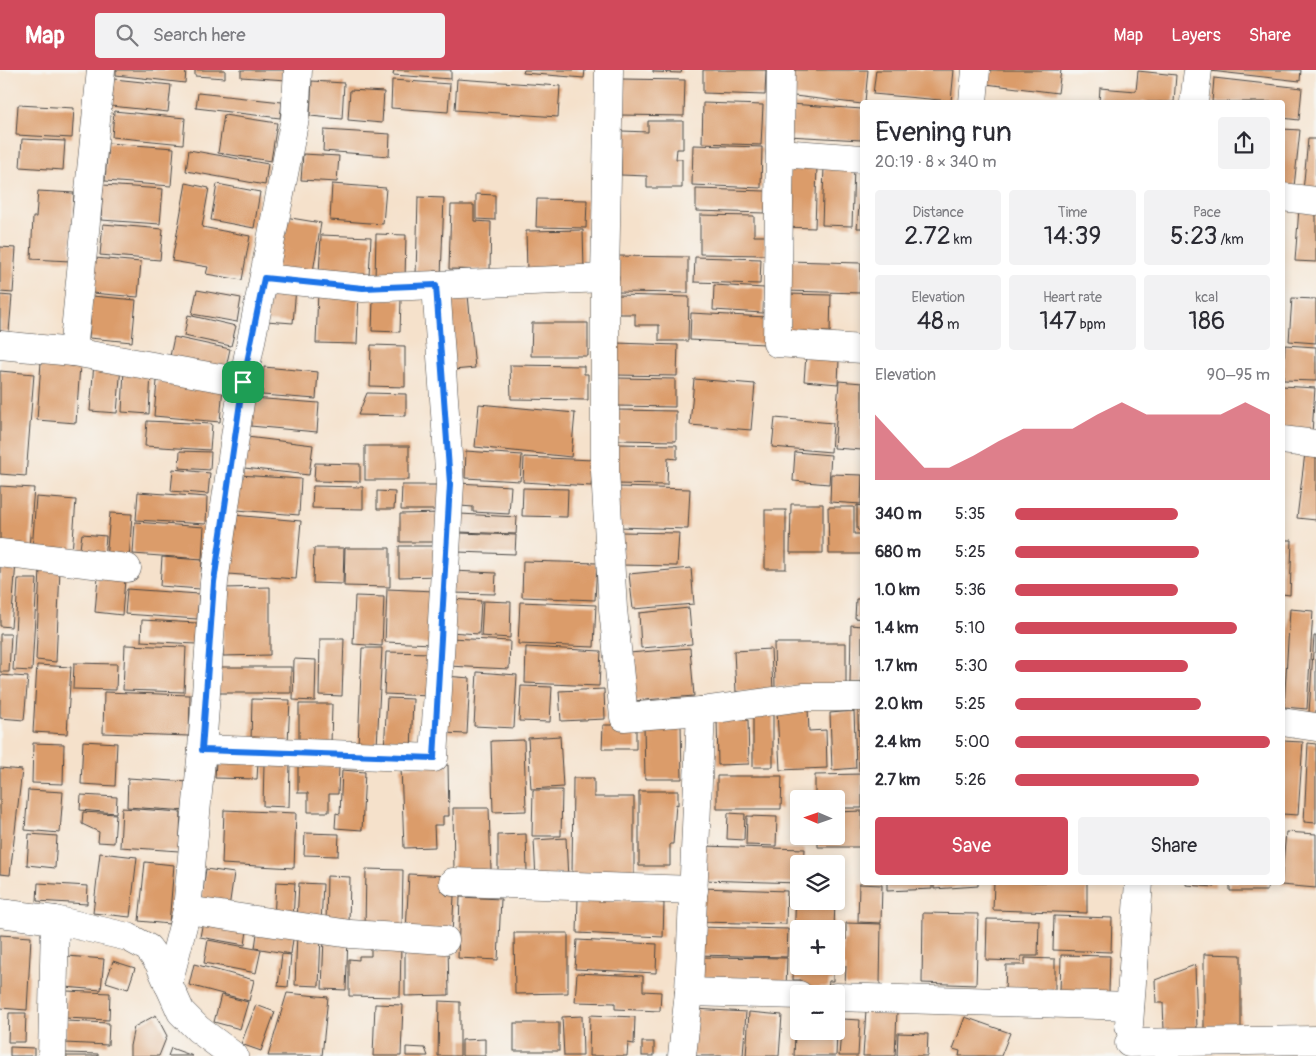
<!DOCTYPE html>
<meta charset="utf-8">
<style>
:root{--surface:#fff;--page:#f2f2f3;--text:#2b2b33;--muted:#7c7c81;--accent:#d1495b}
body{margin:0;font-family:Pangolin,sans-serif;background:var(--page);color:var(--text);height:100vh;display:flex;flex-direction:column;font-size:19px;white-space:nowrap}
*{box-sizing:border-box;margin:0}
p{font-size:16px;color:var(--muted)}
.icon{flex:none;width:28px;height:28px;fill:none;stroke:currentColor;stroke-width:2;stroke-linecap:round;stroke-linejoin:round}
.map{position:relative;flex:1;overflow:hidden}
.panel{position:absolute;left:860px;top:30px;width:425px;height:785px;display:flex;flex-direction:column;background:var(--surface);border-radius:5px;box-shadow:0 2px 8px #0003}
.panel>*{flex:none}
.needle{width:32px;rotate:272deg}
.buttons{position:absolute;left:790px;top:720px;display:grid;gap:10px}
.buttons a{display:grid;place-items:center;width:55px;height:55px;border-radius:5px;background:var(--surface);box-shadow:0 2px 8px #0003;font-size:25px}
.pin{position:absolute;display:grid;place-items:center;width:42px;height:42px;color:#fff;margin:-21px;border-radius:10px;box-shadow:0 2px 8px #0006}
.round{display:grid;place-items:center;flex:none;width:52px;height:52px;border-radius:5px;background:var(--page)}
.summary{display:flex;align-items:center;justify-content:space-between;height:85px;padding:0 15px}
h1{font-size:28px;font-weight:600;line-height:38px}
.figures{display:grid;grid-template-columns:repeat(3,1fr);gap:8px;height:85px;padding:5px 15px}
.figures div{display:grid;align-content:center;border-radius:5px;background:var(--page);text-align:center}
.figures b{font-size:25px;font-weight:600}
.figures small{font-size:14px;font-weight:400}
.figures p{font-size:14px}
.chart{height:140px;padding:10px 15px}
.chart p{display:flex;justify-content:space-between}
.chart svg{width:100%;height:90px;margin-top:5px;fill:var(--accent);opacity:.7}
.action{display:flex;gap:10px;margin-top:auto;padding:10px 15px}
.action a{flex:1;height:58px;border-radius:5px;background:var(--accent);color:#fff;font-size:20px;font-weight:600;line-height:58px;text-align:center}
.action a+a{background:var(--page);color:var(--text)}
ul{padding:0 15px;list-style:none;font-size:16px}
li{display:grid;grid-template-columns:80px 60px 1fr;align-items:center;height:38px}
li i{height:12px;border-radius:6px;background:var(--accent)}
header{display:flex;align-items:center;gap:30px;box-sizing:border-box;height:70px;padding:0 25px;background:var(--accent);color:#fff}
header strong{font-size:24px}
nav{display:flex;gap:28px;margin-inline-start:auto;font-size:18px}
.search{width:350px;height:45px;background:var(--page);display:flex;align-items:center;gap:12px;box-sizing:border-box;padding:0 18px;border-radius:5px;color:var(--muted);font-size:19px}
.map>svg:first-child{display:block}
.building{fill:#db9c6b}
.lines{fill:none;stroke-linecap:round;stroke-linejoin:round}
.minor-casing{stroke:#494643;stroke-width:29}
.minor{stroke:#fff;stroke-width:28}
.route-casing{stroke:#fff;stroke-width:10}
.route{stroke:#1a73e8;stroke-width:6}
</style>
<header>
<strong>Map</strong>
<div class="search"><svg class="icon" aria-label="search" viewBox="0 0 24 24"><circle cx="10" cy="10" r="6"/><path d="M15 15l6 6"/></svg>Search here</div>
<nav><a>Map</a><a>Layers</a><a>Share</a></nav>
</header>
<div class="map">
<svg width="1316" height="986" viewBox="0 0 1316 986">
<rect width="100%" height="100%" fill="#f6f6f2"/>
<filter id="ink" filterUnits="userSpaceOnUse"><feTurbulence type="fractalNoise" baseFrequency=".02" numOctaves="2"/><feDisplacementMap in="SourceGraphic" scale="10" xChannelSelector="R" yChannelSelector="G"/><feConvolveMatrix kernelMatrix="1 2 1 2 8 2 1 2 1" color-interpolation-filters="sRGB"/></filter>
<filter id="wash" filterUnits="userSpaceOnUse"><feTurbulence type="fractalNoise" baseFrequency=".0096" numOctaves="4" result="noise"/><feDisplacementMap in="SourceGraphic" scale="20" xChannelSelector="R" yChannelSelector="G"/><feGaussianBlur stdDeviation="1.12" result="paint"/><feColorMatrix in="noise" values="0 0 0 0 0 0 0 0 0 0 0 0 0 0 0 0 0 1.4 0 .05"/><feComposite in="paint" operator="in"/></filter>
<g filter="url(#wash)">
<rect width="100%" height="100%" fill="#f5e1cb"/>
<g id="blocks">
<!-- building -->
<g class="building">
<polygon points="116,0 186,0 185,13 116,5"/>
<polygon points="195,0 225,0 225,8 195,6"/>
<polygon points="241,0 287,0 287,10 241,7"/>
<polygon points="394,0 451,0 451,9 393,5"/>
<polygon points="524,0 585,0 584,8 523,3"/>
<polygon points="653,0 682,0 681,3 653,2"/>
<polygon points="703,0 766,0 765,25 703,23"/>
<polygon points="789,0 868,0 865,32 862,34 786,25"/>
<polygon points="876,0 954,0 951,31 873,24"/>
<polygon points="988,0 1061,0 1058,23 986,14"/>
<polygon points="1210,0 1301,0 1300,11 1210,1"/>
<polygon points="1138,1 1176,5 1174,32 1099,32 1100,18 1136,21"/>
<polygon points="1214,8 1302,18 1299,50 1282,48 1282,32 1212,32"/>
<polygon points="114,9 171,15 168,42 111,36"/>
<polygon points="457,9 560,16 558,47 455,40"/>
<polygon points="621,9 685,10 684,46 620,45"/>
<polygon points="392,10 450,14 448,42 391,38"/>
<polygon points="312,11 344,13 342,49 310,46"/>
<polygon points="350,20 384,22 382,53 348,50"/>
<polygon points="198,23 282,32 280,48 196,38"/>
<polygon points="703,33 763,35 761,75 702,73"/>
<polygon points="790,34 862,39 861,70 788,66"/>
<polygon points="18,35 74,38 72,68 16,65"/>
<polygon points="114,41 185,48 183,74 112,67"/>
<polygon points="224,45 277,53 271,91 218,83"/>
<polygon points="648,51 683,51 683,79 677,79 676,89 682,89 682,118 647,118 647,106 621,105 622,61 648,62"/>
<polygon points="1282,59 1300,60 1294,117 1282,115"/>
<polygon points="324,60 390,64 389,86 323,81"/>
<polygon points="22,69 65,71 63,100 20,97"/>
<polygon points="1308,69 1316,69 1316,123 1303,121"/>
<polygon points="108,73 174,78 171,116 105,111"/>
<polygon points="693,75 762,77 761,118 692,115"/>
<polygon points="189,80 268,94 265,115 186,101"/>
<polygon points="303,84 339,86 337,112 301,110"/>
<polygon points="785,95 817,96 815,158 783,157"/>
<polygon points="824,96 854,97 852,156 822,155"/>
<polygon points="186,113 209,118 202,157 250,166 242,210 206,204 208,197 172,191"/>
<polygon points="217,114 260,122 254,158 211,150"/>
<polygon points="332,114 386,118 383,154 330,150"/>
<polygon points="103,115 163,119 160,154 101,150"/>
<polygon points="861,116 862,116 862,158 857,158"/>
<polygon points="696,119 766,121 765,143 696,141"/>
<polygon points="38,121 74,123 70,191 31,189 33,147 36,147"/>
<polygon points="476,124 495,125 495,150 476,149"/>
<polygon points="418,127 444,128 441,207 416,206"/>
<polygon points="537,129 587,130 586,158 536,157"/>
<polygon points="451,135 474,135 474,151 491,152 490,200 449,199"/>
<polygon points="1299,138 1316,140 1316,192 1295,191"/>
<polygon points="700,145 754,146 754,166 765,166 765,185 700,184"/>
<polygon points="285,147 321,153 312,208 276,201"/>
<polygon points="103,154 163,159 160,190 100,185"/>
<polygon points="583,160 584,199 527,201 526,161"/>
<polygon points="376,164 406,165 405,210 375,210"/>
<polygon points="321,165 371,167 369,207 319,205"/>
<polygon points="0,177 16,178 13,223 0,222"/>
<polygon points="617,186 688,187 688,223 616,222"/>
<polygon points="695,187 761,189 760,214 694,212"/>
<polygon points="95,188 141,192 138,227 92,223"/>
<polygon points="787,191 861,193 860,223 786,221"/>
<polygon points="714,215 764,218 763,243 713,240"/>
<polygon points="268,216 296,218 293,253 266,251"/>
<polygon points="197,220 241,228 237,252 192,244"/>
<polygon points="318,221 359,223 357,274 316,273"/>
<polygon points="788,224 831,225 830,262 787,261"/>
<polygon points="0,225 12,226 9,262 0,261"/>
<polygon points="468,225 475,298 453,300 446,227"/>
<polygon points="618,225 689,227 688,271 659,271 659,255 635,255 635,244 618,244"/>
<polygon points="92,226 136,230 132,272 89,268"/>
<polygon points="1292,228 1316,229 1316,273 1289,271"/>
<polygon points="373,229 401,230 400,262 372,261"/>
<polygon points="691,243 766,247 764,274 690,270"/>
<polygon points="188,245 236,256 231,276 184,266"/>
<polygon points="532,253 588,253 588,286 531,286"/>
<polygon points="174,267 230,279 225,302 169,291"/>
<polygon points="616,273 678,275 677,306 615,305"/>
<polygon points="371,275 405,276 405,317 370,316"/>
<polygon points="1285,275 1316,277 1316,311 1283,310"/>
<polygon points="806,286 839,289 838,314 804,311"/>
<polygon points="41,292 80,295 76,353 37,350"/>
<polygon points="94,293 121,296 117,343 90,341"/>
<polygon points="510,295 584,296 584,304 588,304 588,330 511,329"/>
<polygon points="264,297 318,302 316,329 262,325"/>
<polygon points="124,298 151,300 149,344 122,342"/>
<polygon points="0,301 34,304 26,406 0,404"/>
<polygon points="618,308 675,309 675,337 617,336"/>
<polygon points="694,309 755,314 751,360 690,355"/>
<polygon points="157,311 223,316 220,352 154,346"/>
<polygon points="839,311 862,313 862,380 834,378"/>
<polygon points="1282,316 1315,318 1312,363 1282,361"/>
<polygon points="367,323 406,324 406,346 358,345"/>
<polygon points="252,328 319,333 317,362 250,356"/>
<polygon points="479,334 575,343 571,387 475,377"/>
<polygon points="618,340 676,341 676,371 618,370"/>
<polygon points="775,348 833,353 831,382 772,377"/>
<polygon points="147,351 212,354 210,380 145,376"/>
<polygon points="247,367 313,375 309,405 244,398"/>
<polygon points="617,374 677,375 677,389 668,388 667,415 616,414"/>
<rect x="365" y="376" width="44" height="34"/>
<polygon points="180,381 211,382 210,400 179,398"/>
<polygon points="466,381 522,385 520,411 465,408"/>
<polygon points="795,382 831,385 829,414 793,411"/>
<polygon points="1305,383 1316,385 1316,450 1297,448"/>
<polygon points="524,387 593,390 591,416 523,412"/>
<polygon points="315,393 360,394 360,412 314,411"/>
<polygon points="173,399 210,403 208,424 171,421"/>
<polygon points="831,404 862,405 861,434 830,432"/>
<polygon points="239,405 301,409 299,445 237,440"/>
<polygon points="458,413 511,416 509,444 473,442 473,437 460,436"/>
<polygon points="402,415 442,415 442,440 401,440"/>
<polygon points="0,416 34,418 29,478 0,476"/>
<polygon points="313,416 363,417 363,439 312,438"/>
<polygon points="619,417 690,419 688,459 618,457"/>
<polygon points="523,418 568,419 567,447 522,446"/>
<polygon points="377,421 395,422 394,439 377,439"/>
<polygon points="138,422 207,427 206,454 136,450"/>
<polygon points="36,427 76,430 72,483 32,480"/>
<polygon points="791,434 823,434 823,483 790,483"/>
<polygon points="857,435 862,436 862,463 857,459"/>
<polygon points="828,437 854,437 854,464 862,464 862,484 829,484"/>
<rect x="765" y="440" width="21" height="59"/>
<polygon points="110,443 132,444 129,492 106,490"/>
<polygon points="441,443 441,472 400,472 400,444"/>
<polygon points="460,444 517,447 516,464 459,462"/>
<polygon points="233,445 301,451 296,509 228,504"/>
<polygon points="135,452 204,457 202,489 133,484"/>
<polygon points="622,462 679,463 677,496 621,495"/>
<polygon points="460,463 516,465 515,484 458,482"/>
<polygon points="82,464 106,466 104,488 79,486"/>
<polygon points="1282,470 1292,470 1290,525 1282,524"/>
<polygon points="399,476 440,476 441,506 399,507"/>
<polygon points="314,478 344,478 343,514 313,513"/>
<polygon points="345,478 390,478 390,517 344,516"/>
<polygon points="162,487 202,490 200,519 160,516"/>
<polygon points="0,491 16,492 11,557 0,556"/>
<polygon points="523,491 597,493 595,530 522,527"/>
<polygon points="40,498 60,499 56,592 36,590"/>
<polygon points="691,498 694,534 633,539 629,504"/>
<polygon points="453,501 496,503 495,524 452,523"/>
<polygon points="98,507 125,510 122,545 95,542"/>
<polygon points="18,509 37,509 32,601 13,600"/>
<polygon points="270,517 270,585 223,586 223,518"/>
<polygon points="127,519 199,524 197,549 125,544"/>
<polygon points="387,519 435,521 433,574 385,572"/>
<polygon points="355,526 384,527 382,576 353,574"/>
<polygon points="450,529 481,531 479,564 449,562"/>
<polygon points="856,529 862,529 862,549 855,548"/>
<polygon points="483,531 511,532 510,568 481,566"/>
<polygon points="520,532 596,535 594,577 518,574"/>
<polygon points="689,538 692,574 641,578 639,543"/>
<polygon points="1290,539 1313,541 1307,639 1284,637"/>
<polygon points="142,550 197,553 196,574 141,571"/>
<polygon points="851,555 862,556 862,613 850,613"/>
<polygon points="0,564 11,564 9,602 0,602"/>
<polygon points="1314,566 1316,566 1316,644 1309,643"/>
<polygon points="450,568 510,571 509,599 448,596"/>
<polygon points="320,569 344,569 342,626 319,625"/>
<polygon points="774,573 846,573 846,616 775,617"/>
<polygon points="125,575 186,577 184,622 123,620"/>
<polygon points="526,577 601,581 599,616 525,613"/>
<polygon points="362,578 382,578 377,677 358,676"/>
<polygon points="690,578 694,626 633,631 629,583"/>
<polygon points="771,579 773,620 736,622 734,581"/>
<polygon points="386,582 432,583 430,626 384,624"/>
<polygon points="294,589 316,590 315,631 293,630"/>
<polygon points="74,593 117,594 116,620 73,619"/>
<polygon points="37,595 71,597 67,664 33,662"/>
<rect x="218" y="597" width="73" height="26"/>
<polygon points="477,602 517,605 514,658 474,656"/>
<polygon points="0,605 28,607 24,650 0,648"/>
<polygon points="445,606 470,608 467,664 442,663"/>
<polygon points="521,616 552,617 550,652 519,651"/>
<polygon points="604,619 605,649 561,651 559,621"/>
<polygon points="104,622 190,625 189,666 103,663"/>
<polygon points="387,628 413,629 411,681 384,680"/>
<polygon points="252,629 290,630 288,673 251,672"/>
<polygon points="299,634 332,634 331,675 299,674"/>
<polygon points="808,639 809,661 826,660 827,698 780,700 777,640"/>
<polygon points="858,639 862,639 862,701 859,701"/>
<polygon points="854,641 856,698 832,700 830,643"/>
<polygon points="773,644 773,697 753,697 753,645"/>
<polygon points="717,650 748,650 749,694 718,695"/>
<polygon points="681,654 682,709 645,709 644,655"/>
<polygon points="603,655 636,655 636,679 602,679"/>
<polygon points="560,666 563,717 531,719 528,668"/>
<polygon points="524,670 526,741 493,742 491,671"/>
<polygon points="83,671 117,673 115,716 81,714"/>
<polygon points="1282,671 1303,672 1298,745 1282,744"/>
<polygon points="33,673 64,674 63,714 32,713"/>
<polygon points="1308,673 1316,674 1316,753 1304,752"/>
<polygon points="216,691 258,692 257,709 215,708"/>
<polygon points="264,694 290,694 289,737 263,736"/>
<polygon points="448,695 449,746 443,746 443,755 434,755 435,777 404,778 401,697"/>
<polygon points="298,696 339,697 338,724 329,724 329,742 308,742 308,723 298,723"/>
<polygon points="0,698 22,700 10,805 0,804"/>
<polygon points="342,700 365,702 362,760 335,758 336,743 340,744"/>
<polygon points="862,704 862,738 836,738 836,729 815,729 815,705"/>
<polygon points="717,706 782,706 781,739 717,739"/>
<polygon points="128,708 189,712 188,741 127,737"/>
<polygon points="573,708 594,708 594,727 634,727 634,808 572,807"/>
<polygon points="28,720 63,722 60,763 25,760"/>
<polygon points="533,720 562,720 561,766 532,766"/>
<polygon points="639,721 678,721 678,735 676,734 673,774 670,774 670,796 639,796"/>
<polygon points="81,725 117,727 116,743 80,740"/>
<polygon points="122,738 181,742 179,781 120,777"/>
<polygon points="453,738 489,738 491,800 454,801"/>
<polygon points="224,740 296,743 294,798 222,794"/>
<polygon points="862,741 862,777 818,777 818,766 836,766 836,742"/>
<polygon points="83,742 116,744 114,773 98,772 99,762 82,754"/>
<polygon points="728,743 745,744 744,770 727,769"/>
<polygon points="747,746 777,747 776,776 746,775"/>
<polygon points="1286,762 1316,764 1316,818 1281,815"/>
<polygon points="305,763 339,764 338,786 304,785"/>
<polygon points="29,764 57,766 55,798 27,795"/>
<polygon points="526,764 527,802 498,802 498,765"/>
<polygon points="566,768 568,809 536,810 534,770"/>
<polygon points="703,776 805,779 804,794 799,794 799,813 702,810"/>
<polygon points="100,783 137,787 130,847 93,843"/>
<polygon points="145,792 174,795 169,854 139,851"/>
<polygon points="206,799 234,803 229,838 201,834"/>
<polygon points="366,799 403,800 402,859 365,858"/>
<polygon points="409,804 448,806 446,825 454,826 452,865 406,862"/>
<polygon points="327,806 350,807 349,855 326,855"/>
<polygon points="276,812 295,813 293,851 274,850"/>
<polygon points="887,812 932,812 932,819 887,821"/>
<polygon points="934,812 978,812 978,816 934,819"/>
<polygon points="994,812 1087,812 1087,843 993,840"/>
<polygon points="1186,812 1215,812 1215,817 1186,815"/>
<polygon points="1230,812 1268,812 1267,821 1230,821"/>
<polygon points="38,813 88,816 87,834 37,831"/>
<polygon points="299,813 323,814 321,854 297,852"/>
<polygon points="859,814 882,815 881,853 858,852"/>
<polygon points="796,816 799,816 799,831 835,831 834,859 799,859 799,896 833,896 833,911 829,911 828,917 801,917 801,910 793,910"/>
<polygon points="702,818 787,821 786,854 700,852"/>
<polygon points="460,827 501,829 498,890 458,888"/>
<polygon points="578,828 664,833 663,867 577,863"/>
<polygon points="923,843 978,844 976,915 922,913"/>
<polygon points="204,846 248,853 245,875 200,867"/>
<polygon points="1054,846 1112,848 1111,882 1053,880"/>
<polygon points="987,849 1039,850 1038,886 1021,886 1021,891 986,890"/>
<polygon points="846,853 881,854 880,916 845,915 846,896 843,896 843,870 846,870"/>
<polygon points="258,856 294,862 291,884 255,878"/>
<polygon points="696,857 788,859 787,887 695,885"/>
<polygon points="297,863 321,864 319,916 295,915"/>
<polygon points="514,863 568,863 568,923 515,924"/>
<polygon points="0,865 31,867 27,940 0,938"/>
<polygon points="324,867 348,868 346,920 322,919"/>
<polygon points="208,870 261,880 256,903 204,893"/>
<polygon points="577,870 657,874 656,903 575,899"/>
<polygon points="401,874 400,927 349,926 349,889 359,890 359,886 371,886 371,878"/>
<polygon points="448,874 449,925 405,926 405,875"/>
<polygon points="282,884 291,885 288,917 278,916"/>
<polygon points="1204,884 1241,885 1241,960 1204,960"/>
<polygon points="1061,885 1110,886 1109,923 1060,922"/>
<polygon points="67,886 104,889 101,920 64,917"/>
<polygon points="697,887 787,888 786,920 697,919"/>
<polygon points="1025,888 1055,889 1055,922 1005,921 1006,895 1025,895"/>
<polygon points="113,891 135,898 128,919 106,912"/>
<polygon points="194,894 254,910 249,931 189,915"/>
<polygon points="1195,895 1197,959 1164,960 1163,933 1156,933 1155,910"/>
<polygon points="577,903 643,906 643,921 661,922 660,941 615,939 615,933 575,932"/>
<polygon points="67,921 110,923 109,950 65,948"/>
<polygon points="287,923 328,927 322,986 268,986"/>
<polygon points="221,925 248,932 240,959 214,952"/>
<polygon points="439,931 460,932 460,986 438,986"/>
<polygon points="375,934 403,935 401,986 373,986"/>
<polygon points="256,935 275,942 261,981 241,974"/>
<polygon points="695,939 746,942 743,986 692,986"/>
<polygon points="866,940 897,942 895,986 863,986"/>
<polygon points="749,942 782,945 779,986 746,986"/>
<polygon points="9,943 26,943 25,972 8,972"/>
<polygon points="796,944 799,944 799,961 837,961 836,986 794,986"/>
<polygon points="156,945 167,966 159,986 130,986 130,976 134,957"/>
<polygon points="590,945 635,947 634,974 628,973 627,986 589,986"/>
<polygon points="582,946 583,986 564,986 562,947"/>
<polygon points="965,947 1010,963 1001,986 959,986 960,981 953,979"/>
<polygon points="842,949 860,950 858,986 839,986"/>
<polygon points="66,951 109,953 108,975 65,973"/>
<rect x="514" y="953" width="45" height="28"/>
<polygon points="898,963 928,964 927,986 897,986"/>
<polygon points="485,969 485,986 462,986 462,970"/>
<rect x="642" y="972" width="12" height="14"/>
<polygon points="10,977 34,978 34,986 10,986"/>
<polygon points="406,977 425,978 428,986 406,986"/>
<polygon points="171,978 193,986 168,986"/>
<polygon points="65,983 98,984 98,986 65,986"/>
</g>
</g>
</g>
<g filter="url(#ink)">
<use href="#blocks" fill-opacity="0" stroke="#494643" stroke-width="1"/>
<g class="lines">
<defs>
<g id="minor">
<polyline points="609,0 605,208 605,401 613,539 624,647 701,641 803,627 862,627"/>
<polyline points="781,0 777,273 862,279"/>
<polyline points="973,32 976,0"/>
<polyline points="1194,32 1198,0"/>
<polyline points="780,83 862,89"/>
<polyline points="1282,127 1316,131"/>
<polyline points="264,208 363,218 605,208"/>
<polyline points="0,275 73,282 243,312"/>
<polyline points="73,282 101,0"/>
<polyline points="1282,370 1316,374"/>
<polyline points="0,483 127,498"/>
<polyline points="1282,652 1316,657"/>
<polyline points="202,679 434,688 450,414 436,215"/>
<polyline points="453,812 694,820"/>
<polyline points="187,840 350,864 445,870"/>
<polyline points="0,843 55,850 128,867 148,878 159,893 181,942 198,959 234,986"/>
<polyline points="168,914 187,840 202,679 214,512 243,312 295,48 298,0"/>
<polyline points="689,922 799,925"/>
<polyline points="836,927 1130,936"/>
<polyline points="1129,955 1139,812"/>
<polyline points="1129,973 1316,970"/>
<polyline points="52,986 55,850"/>
<polyline points="682,986 689,922 701,641"/>
</g>
</defs>
<!-- minor casing -->
<use href="#minor" class="minor-casing"/>
<!-- minor -->
<use href="#minor" class="minor"/>
</g>
</g>
<g class="lines" filter="url(#ink)">
<defs>
<polygon id="route" points="264,208 363,218 436,215 450,414 434,688 202,680 214,512 243,312"/>
</defs>
<!-- route casing -->
<use href="#route" class="route-casing"/>
<!-- route -->
<use href="#route" class="route"/>
</g>
</svg>
<div class="buttons">
<a><svg class="needle" viewBox="-14 -14 28 28"><path d="M0-13l5 13h-10z" fill="#e53935"/><path d="M0 13l5-13h-10z" fill="#7c7c81"/></svg></a>
<a><svg class="icon" aria-label="layers" viewBox="0 0 24 24"><path d="M12 4l9 5-9 5-9-5zM3 14l9 5 9-5"/></svg></a>
<a>+</a>
<a>−</a>
</div>
<div class="pin" style="left:243px;top:312px;background:#1e9e55"><svg class="icon" aria-label="arrive" viewBox="0 0 24 24"><path d="M6 21V4h12l-3 4 3 4H6"/></svg></div>
<section class="panel">
<div class="summary"><div><h1>Evening run</h1><p>20:19 · 8 × 340 m</p></div><a class="round"><svg class="icon" aria-label="share" viewBox="0 0 24 24"><path d="M12 15V3M7 8l5-5 5 5M5 13v7h14v-7"/></svg></a></div>
<div class="figures">
<div><p>Distance</p><b>2.72<small> km</small></b></div>
<div><p>Time</p><b>14:39</b></div>
<div><p>Pace</p><b>5:23<small> /km</small></b></div>
</div>
<div class="figures">
<div><p>Elevation</p><b>48<small> m</small></b></div>
<div><p>Heart rate</p><b>147<small> bpm</small></b></div>
<div><p>kcal</p><b>186</b></div>
</div>
<div class="chart"><p><span>Elevation</span>90–95 m</p>
<svg viewBox="0 0 160 44" preserveAspectRatio="none"><path d="M0 44V12L10 25L20 38L30 38L40 32L50 25L60 19L70 19L80 19L90 12L100 6L110 12L120 12L130 12L140 12L150 6L160 12V44z"/></svg>
</div>
<ul>
<li><b>340 m</b>5:35<i style="width:64%"></i></li>
<li><b>680 m</b>5:25<i style="width:72%"></i></li>
<li><b>1.0 km</b>5:36<i style="width:64%"></i></li>
<li><b>1.4 km</b>5:10<i style="width:87%"></i></li>
<li><b>1.7 km</b>5:30<i style="width:68%"></i></li>
<li><b>2.0 km</b>5:25<i style="width:73%"></i></li>
<li><b>2.4 km</b>5:00<i style="width:100%"></i></li>
<li><b>2.7 km</b>5:26<i style="width:72%"></i></li>
</ul>
<div class="action"><a>Save</a><a>Share</a></div>
</section>
</div>
